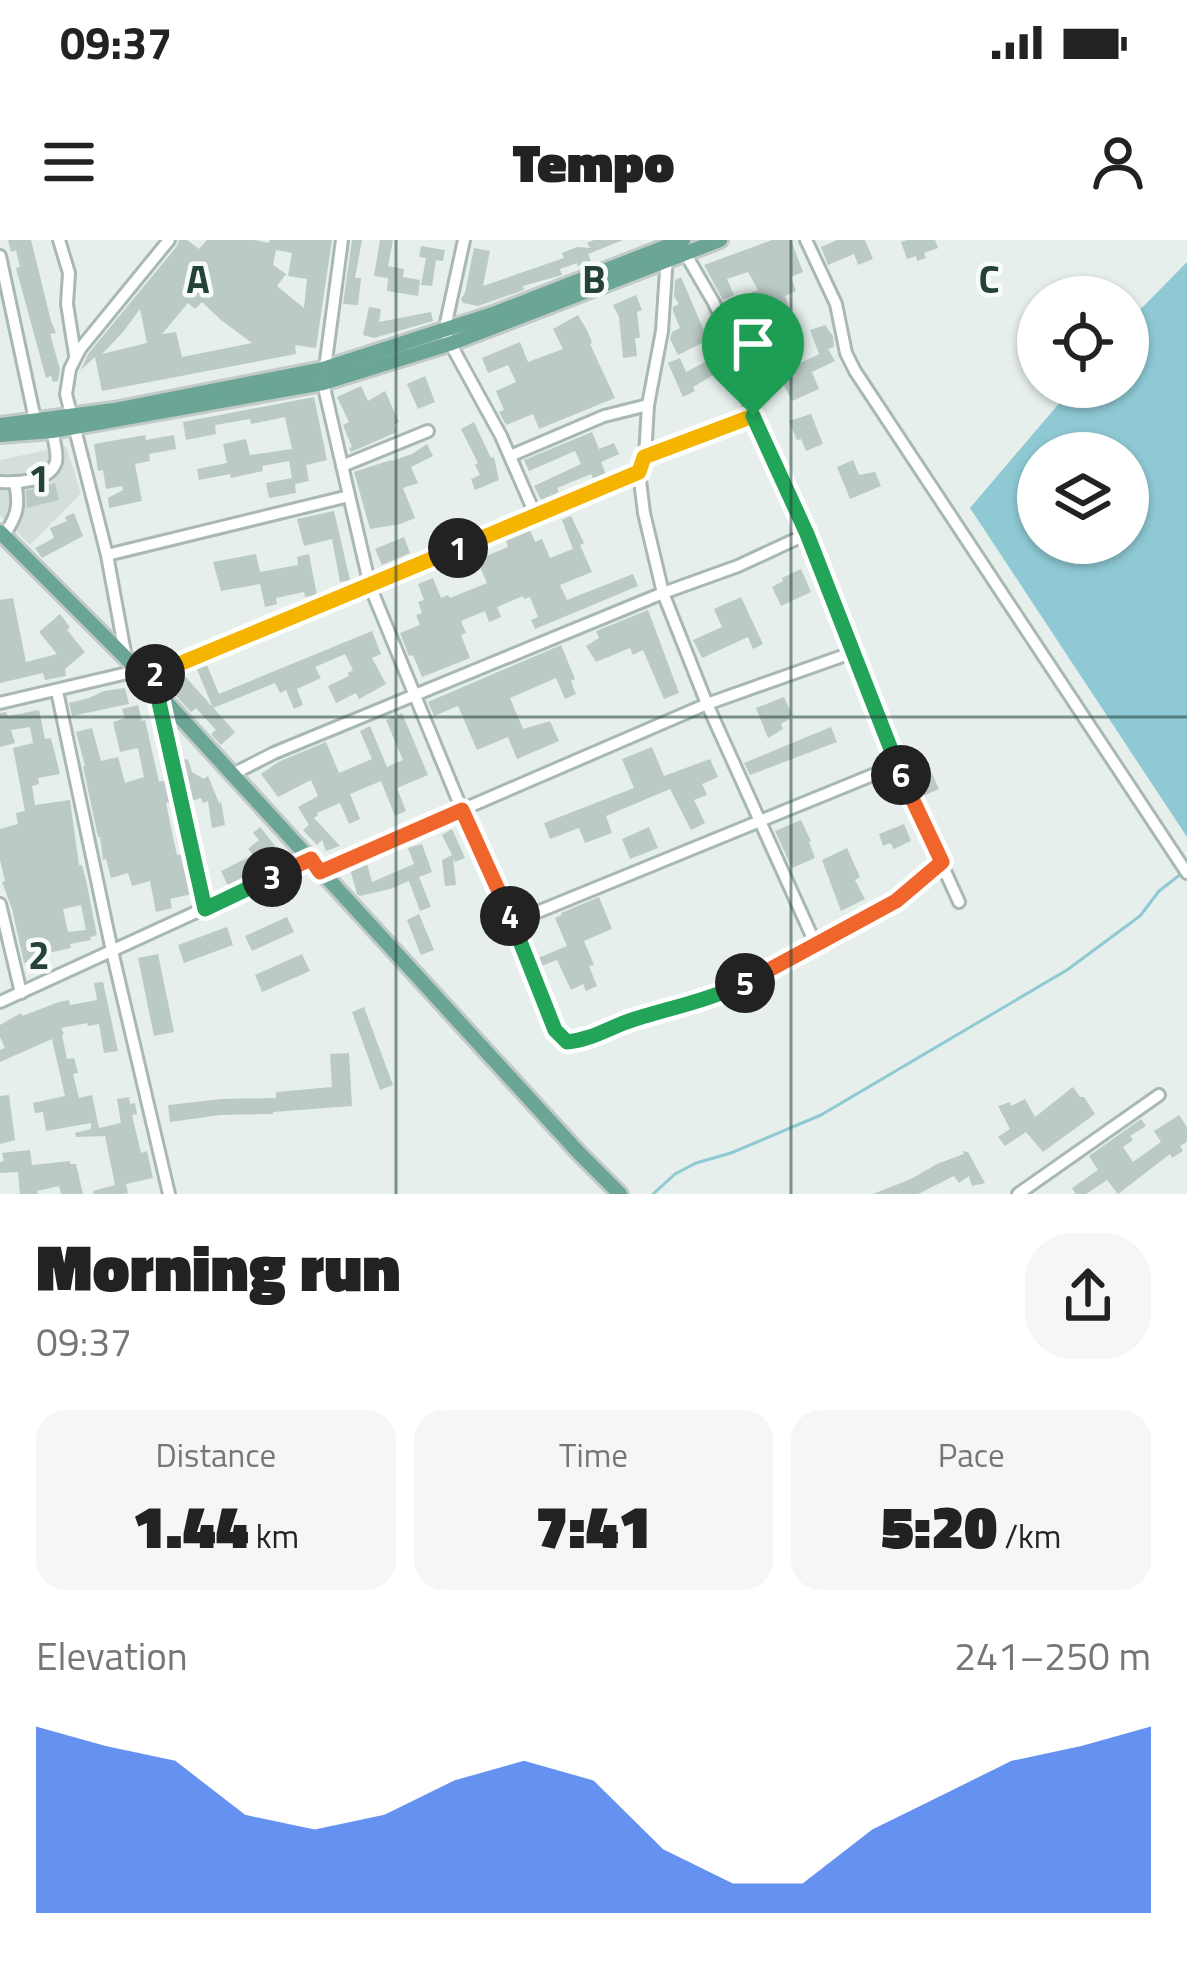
<!DOCTYPE html>
<meta charset="utf-8">
<style>
:root{--surface:#fff;--page:#f6f6f6;--text:#222;--muted:#767676;--accent:#2563eb}
body{margin:0;font-family:"Titillium Web",sans-serif;background:var(--page);color:var(--text);height:100vh;display:flex;flex-direction:column;font-size:45px;white-space:nowrap}
*{box-sizing:border-box;margin:0}
p{font-size:39px;color:var(--muted)}
.icon{flex:none;width:66px;height:66px;fill:none;stroke:currentColor;stroke-width:2;stroke-linecap:round;stroke-linejoin:round}
.map{position:relative;height:954px;overflow:hidden}
.panel{display:flex;flex-direction:column;background:var(--surface);flex:1}
.panel>*{flex:none}
.fabs{position:absolute;left:1017px;top:36px;display:grid;gap:24px}
.fabs a{display:grid;place-items:center;width:132px;height:132px;border-radius:50%;background:var(--surface);box-shadow:0 3px 9px #0004;font-size:60px}
.pin{position:absolute;display:grid;place-items:center;width:102px;height:102px;color:#fff;margin:-123px -51px;border-radius:50% 50% 50% 0;rotate:-45deg;box-shadow:0 0 12px #0007}
.pin .icon{rotate:45deg}
.km{position:absolute;width:60px;height:60px;margin:-30px;border-radius:50%;background:#222;color:#fff;font-size:33px;line-height:60px;text-align:center}
.round{display:grid;place-items:center;flex:none;width:126px;height:126px;border-radius:48px;background:var(--page)}
.overview{display:flex;align-items:center;justify-content:space-between;height:204px;padding:0 36px}
h1{font-size:66px;font-weight:800;line-height:90px}
.stats{display:grid;grid-template-columns:repeat(3,1fr);gap:18px;height:204px;padding:12px 36px}
.stats div{display:grid;align-content:center;border-radius:30px;background:var(--page);text-align:center}
.stats b{font-size:60px;font-weight:800}
.stats small{font-size:33px;font-weight:400}
.stats p{font-size:33px}
.chart{height:336px;padding:24px 36px}
.chart p{display:flex;justify-content:space-between}
.chart svg{width:100%;height:216px;margin-top:12px;fill:var(--accent);opacity:.7}
.status{display:flex;justify-content:space-between;align-items:center;height:84px;padding:0 60px;background:var(--surface);direction:ltr}
.status svg{height:33px;fill:currentColor}
header{display:flex;justify-content:space-between;align-items:center;height:156px;padding:0 36px;background:var(--surface);font-size:54px;font-weight:800}
.map>svg:first-child{display:block}
.built{fill:#d4dfda}
.water{fill:#8ec9d4;fill-rule:evenodd}
.lines{fill:none;stroke-linecap:round;stroke-linejoin:round}
.stream{stroke:#8ec9d4;stroke-width:3}
.building{fill:#bbcac4;fill-rule:evenodd}
.minor-casing{stroke:#a8b8b2;stroke-width:16}
.major-casing{stroke:#c2cac8;stroke-width:20}
.path{stroke:#86b3a5;stroke-width:3;stroke-dasharray:6 9;stroke-linecap:butt}
.minor{stroke:#fff;stroke-width:10}
.major{stroke:#6aa596;stroke-width:14}
.split-1-casing{stroke:#fff;stroke-width:24}
.split-2-casing{stroke:#fff;stroke-width:24}
.split-3-casing{stroke:#fff;stroke-width:24}
.split-4-casing{stroke:#fff;stroke-width:24}
.split-5-casing{stroke:#fff;stroke-width:24}
.split-6-casing{stroke:#fff;stroke-width:24}
.split-7-casing{stroke:#fff;stroke-width:24}
.split-1{stroke:#f5b400;stroke-width:15}
.split-2{stroke:#f5b400;stroke-width:15}
.split-3{stroke:#22a559;stroke-width:15}
.split-4{stroke:#f0652b;stroke-width:15}
.split-5{stroke:#22a559;stroke-width:15}
.split-6{stroke:#f0652b;stroke-width:15}
.split-7{stroke:#22a559;stroke-width:15}
.grid{fill:none;stroke:#24423a;stroke-width:3;stroke-opacity:0.55}
.grid-label{font-size:39px;text-anchor:middle;font-weight:bold;fill:#24423a;stroke:#f7fbf9;stroke-width:9;stroke-linejoin:round;paint-order:stroke}
</style>
<div class="status"><b>09:37</b><svg viewBox="0 0 49 12"><path d="M0 12V9h3v3zM5 12V6h3v6zM10 12V3h3v9zM15 12V0h3v12zM26 1h20v11H26zM47 4h2v5h-2z"/></svg></div>
<header><svg class="icon" aria-label="menu" viewBox="0 0 24 24"><path d="M4 6h16M4 12h16M4 18h16"/></svg>Tempo<svg class="icon" aria-label="person" viewBox="0 0 24 24"><circle cx="12" cy="8" r="4"/><path d="M4 21q1-7 8-7t8 7"/></svg></header>
<div class="map">
<svg width="1187" height="954" viewBox="0 0 1187 954">
<rect width="100%" height="100%" fill="#e6efeb"/>
<!-- built -->
<polygon class="built" points="66,206 81,253 30,305 0,275 0,220"/>
<!-- water -->
<path class="water" d="M1187,22V597L970,268L1073,147H1128V82ZM1038,213H1128V303H1038Z"/>
<g class="lines">
<!-- stream -->
<polyline class="stream" points="653,954 675,934 696,923 731,913 821,875 1067,730 1140,676 1159,651 1181,634"/>
</g>
<!-- building -->
<g class="building">
<polygon points="8,0 31,0 51,81 56,93 50,94 60,129 58,141 53,142 51,136 46,138 16,28 20,27 16,10 11,12"/>
<path d="M179,0H187L199,9L207,0H255L269,3L270,0H332L316,108L295,105L296,114L102,151L95,117L81,130L88,114L177,6ZM276,10L292,13L288,36L307,39L304,68L277,46L286,34L273,25ZM202,62L221,80L252,103L182,117L176,92L162,94L188,63L195,69ZM140,69L147,103L102,114L123,92Z"/>
<polygon points="352,0 362,0 355,38 361,38 358,65 343,64"/>
<polygon points="380,0 393,0 388,26 404,29 403,37 420,40 418,56 387,51 388,38 374,36"/>
<polygon points="594,0 623,0 588,14 591,21 578,26 577,23 560,29 562,35 523,46 524,50 478,66 463,63 461,59 465,53 474,8 490,11 483,46 564,18 562,13 577,7 590,8 587,3"/>
<polygon points="772,0 791,0 803,32 791,37 796,51 785,56 798,91 784,97 777,78 756,86 745,55 758,50 748,32 727,39 734,55 723,60 704,25"/>
<polygon points="837,0 865,0 873,19 858,25 854,14 828,25 821,7"/>
<polygon points="907,0 935,0 938,8 924,13 926,18 917,21 916,16 907,19 901,2"/>
<polygon points="421,6 445,10 443,21 436,20 432,46 421,45 426,18 419,17"/>
<polygon points="681,37 708,100 678,115 670,99 672,92 680,88 673,71 673,67 679,64 674,56 675,40"/>
<polygon points="636,55 642,70 637,72 640,98 635,98 637,116 623,118 619,77 613,65"/>
<polygon points="369,67 381,69 379,82 431,72 433,81 374,98 363,95"/>
<polygon points="578,75 588,92 592,103 590,104 615,158 539,189 533,174 506,185 499,172 504,170 496,151 516,142 508,125 488,133 482,118 520,102 528,122 563,109 553,89"/>
<polygon points="748,82 758,106 782,97 787,110 770,117 777,134 758,141 754,129 750,131 736,87"/>
<polygon points="825,85 833,96 834,107 828,109 835,121 812,132 819,149 792,161 778,134 819,114 810,90"/>
<polygon points="680,118 686,132 713,118 720,131 693,147 695,151 683,157 668,123"/>
<polygon points="425,136 435,162 418,169 407,144"/>
<polygon points="361,146 368,161 385,151 399,182 394,185 397,192 351,212 349,208 352,207 343,185 349,182 337,157"/>
<polygon points="314,157 327,220 306,225 309,241 295,244 296,253 269,258 266,243 292,238 289,221 262,226 263,231 231,238 230,234 199,240 197,229 227,223 223,204 246,199 250,215 292,209 286,182 285,177 251,184 250,179 215,185 216,194 186,200 183,182"/>
<polygon points="811,174 823,204 806,211 801,199 797,200 789,181"/>
<polygon points="474,182 491,218 494,217 499,240 475,250 471,239 480,235 475,225 478,223 461,189"/>
<polygon points="592,192 599,209 614,203 619,214 601,222 606,235 594,240 591,234 557,248 559,252 541,260 534,246 581,224 575,211 529,231 524,220"/>
<polygon points="145,195 146,200 174,195 176,209 149,214 150,221 135,224 142,261 109,268 108,258 123,250 122,246 106,249 103,230 98,231 94,204"/>
<polygon points="427,204 433,216 411,227 418,243 403,248 415,278 400,284 370,289 354,232 391,220 392,221 412,214"/>
<polygon points="853,220 859,235 875,232 881,246 850,259 837,227"/>
<polygon points="55,243 59,260 27,268 26,251"/>
<polygon points="334,271 350,340 340,342 332,299 304,306 297,279"/>
<polygon points="74,273 83,296 42,318 35,308 54,298 50,288 67,281 65,277"/>
<polygon points="571,276 584,303 580,305 592,332 560,345 567,360 633,334 638,346 535,389 531,380 538,377 530,357 524,359 523,356 497,367 501,377 489,382 485,371 461,381 466,393 461,395 470,418 422,437 413,415 409,416 400,393 420,385 416,375 422,373 418,362 424,360 418,344 433,338 441,358 448,355 450,358 487,343 477,320 508,307 505,298 529,288 535,302 542,299 550,318 573,309 562,280"/>
<polygon points="404,297 410,313 382,325 375,309"/>
<polygon points="256,314 260,332 298,325 297,317 309,314 317,355 305,357 304,352 276,358 277,364 265,367 260,344 221,351 213,322"/>
<polygon points="801,329 811,352 781,366 772,347 783,341 782,338"/>
<polygon points="741,357 763,404 753,409 748,397 702,418 693,400 722,387 714,369"/>
<polygon points="13,358 26,422 57,414 39,392 60,374 70,387 67,390 85,412 65,429 66,436 45,440 43,433 0,443 0,360"/>
<polygon points="648,370 679,453 664,459 643,410 633,415 630,408 596,422 586,406 599,398 596,391"/>
<polygon points="372,391 381,414 372,418 386,444 359,459 356,453 336,463 328,446 349,436 348,433 353,430 345,414 315,427 321,438 297,449 303,465 294,469 286,450 280,453 275,443 213,468 196,427 206,423 219,454"/>
<polygon points="561,405 575,439 571,441 576,454 565,459 556,438 510,458 523,489 550,481 559,501 517,519 508,497 477,510 458,466 434,476 428,462"/>
<polygon points="182,433 235,492 221,505 211,494 216,490 196,468 191,472 166,445"/>
<polygon points="125,448 129,464 72,476 69,463 89,458 104,451"/>
<polygon points="784,457 793,477 781,484 783,489 768,498 756,468"/>
<polygon points="138,465 142,481 145,480 159,542 167,540 171,562 166,563 174,602 177,615 183,614 192,654 170,659 172,668 156,672 150,641 132,646 128,633 111,638 106,619 103,620 100,597 98,597 83,526 85,526 76,492 92,488 101,521 118,517 125,543 144,537 138,508 120,512 113,482 125,478 122,469"/>
<path d="M39,470L45,499L51,498L60,534L38,538L39,544L32,546L35,565L70,560L79,625H82L86,640L97,695L90,697L91,700L70,704L71,708L43,714L44,719L24,723L12,669L2,642L5,641L0,620V589L18,584L16,573L25,571L13,508L33,503L30,487L11,490L15,503L0,507V473L6,472L8,476ZM81,665L86,690L68,692L63,669Z"/>
<polygon points="402,473 428,535 397,548 406,571 395,576 381,541 350,554 360,579 349,584 340,563 317,573 318,575 314,578 340,606 326,611 322,600 317,605 303,590 309,585 298,567 318,556 311,540 278,557 261,534 278,522 326,502 339,533 372,519 360,491 370,486 387,527 403,520 386,480"/>
<polygon points="831,487 837,502 750,535 744,523"/>
<polygon points="652,507 664,536 710,519 718,537 702,544 707,555 694,560 705,583 691,590 670,549 606,576 612,593 585,603 579,588 550,599 544,583 634,548 622,519"/>
<polygon points="188,519 192,532 204,539 208,536 219,563 221,562 225,585 212,588 208,561 203,563 201,558 191,561 182,520"/>
<polygon points="927,523 939,549 923,556 911,530"/>
<polygon points="801,580 811,601 809,602 815,618 792,628 775,591"/>
<polygon points="904,584 911,601 894,609 890,603 883,606 879,594"/>
<polygon points="260,587 280,612 259,629 260,631 228,646 221,631 253,615 248,609 259,600 253,593"/>
<polygon points="649,587 658,608 630,619 622,599"/>
<polygon points="452,589 465,618 455,622 453,618 456,645 445,646 442,620 452,615 442,595"/>
<polygon points="422,604 432,632 419,637 431,667 420,671 409,641 390,649 360,656 357,654 350,629 367,624 372,642 414,624 408,608"/>
<polygon points="847,608 860,637 855,640 865,659 841,671 822,620"/>
<polygon points="599,657 612,689 584,701 594,725 589,726 597,746 586,751 583,744 571,750 557,720 541,726 538,718 567,706 555,678 562,675 561,673"/>
<polygon points="419,674 434,710 421,715 407,680"/>
<polygon points="287,677 294,692 252,711 245,696"/>
<polygon points="227,687 233,705 184,723 178,705"/>
<polygon points="158,714 174,792 154,796 138,718"/>
<polygon points="302,714 310,731 262,752 255,735"/>
<polygon points="103,742 118,811 104,813 99,784 88,786 87,783 61,788 64,794 62,795 67,819 74,818 78,833 73,834 79,858 92,855 99,888 121,883 117,859 129,857 130,864 135,863 137,874 132,875 141,913 147,911 153,938 126,944 128,953 123,954 94,954 93,951 115,945 105,896 76,897 75,893 91,889 91,883 46,891 43,872 35,873 33,863 65,856 52,799 0,822 0,810 5,808 0,797 0,785 21,773 22,776 59,762 69,760 70,765 97,760 94,743"/>
<polygon points="364,767 393,845 380,850 352,772"/>
<polygon points="349,813 352,866 273,872 273,874 220,875 170,882 168,865 222,859 276,858 276,852 332,847 330,814"/>
<polygon points="1073,847 1080,857 1084,857 1095,874 1043,912 1026,892 1005,906 998,897 1010,889 998,866 1010,862 1011,866 1025,859 1035,877"/>
<polygon points="9,855 15,900 0,904 0,856"/>
<polygon points="1179,875 1187,887 1187,902 1180,906 1183,911 1172,918 1170,914 1118,954 1107,940 1086,954 1076,954 1072,948 1098,930 1089,916 1141,879 1146,886 1130,896 1133,900 1123,907 1133,922 1161,902 1154,891"/>
<polygon points="30,910 32,925 70,921 70,924 76,924 83,954 61,954 59,946 37,951 38,954 20,954 18,932 0,933 0,922 4,921 2,913"/>
<polygon points="963,911 968,912 985,943 972,946 969,936 959,943 954,936 918,954 873,954 911,939 937,924 964,914"/>
</g>
<g class="lines">
<defs>
<g id="minor">
<polyline points="59,0 69,33 67,64 75,115"/>
<polyline points="342,0 323,143 370,346 462,570 513,682 555,790 567,802 590,798 625,782 702,760 740,745 896,661 942,622"/>
<polyline points="464,0 444,92 501,196 535,274"/>
<polyline points="806,0 836,64 846,113 855,131 1187,633"/>
<polyline points="682,8 714,63 728,93 753,176 807,294 897,525 959,662"/>
<polyline points="667,15 662,91 648,165 645,217 639,232 644,273 663,353 707,464 815,703"/>
<polyline points="0,16 36,184"/>
<polyline points="510,216 604,176 648,165"/>
<polyline points="342,226 428,191"/>
<path d="M0,242C16,243 50,242 56,222C58,214 54,200 52,191"/>
<path d="M4,295C17,276 20,266 15,243"/>
<polyline points="107,315 349,256"/>
<polyline points="126,418 107,315 66,154 70,129 80,109 169,0"/>
<polyline points="143,439 639,232"/>
<polyline points="57,451 112,711 169,954"/>
<polyline points="158,455 205,669"/>
<polyline points="0,463 136,431"/>
<polyline points="231,535 274,513 663,353 738,326 807,294"/>
<polyline points="320,631 707,464 851,413"/>
<polyline points="0,664 21,753"/>
<polyline points="513,682 897,525"/>
<polyline points="0,762 312,619"/>
<polyline points="1018,954 1159,855"/>
</g>
<g id="major">
<polyline points="0,185 114,170 323,129 493,74 683,0"/>
<polyline points="0,195 52,191 323,143 452,103 720,0"/>
<polyline points="0,292 126,418 579,913 620,954"/>
</g>
</defs>
<!-- minor casing -->
<use href="#minor" class="minor-casing"/>
<!-- major casing -->
<use href="#major" class="major-casing"/>
<!-- path -->
<polyline class="path" points="654,214 740,181"/>
<!-- minor -->
<use href="#minor" class="minor"/>
<!-- major -->
<use href="#major" class="major"/>
</g>
<g class="lines">
<defs>
<polyline id="split-1" points="458,308 639,232 644,217 753,176"/>
<polyline id="split-2" points="155,434 458,308"/>
<polyline id="split-3" points="155,434 143,439 157,453 205,669 272,637"/>
<polyline id="split-4" points="272,637 311,619 320,632 462,570 510,676"/>
<path id="split-5" d="M510,676L555,790L567,802C591,800 610,787 632,780C670,768 709,760 745,743"/>
<polyline id="split-6" points="745,743 896,661 942,622 901,535"/>
<polyline id="split-7" points="753,176 807,294 901,535"/>
</defs>
<!-- split-1 casing -->
<use href="#split-1" class="split-1-casing"/>
<!-- split-2 casing -->
<use href="#split-2" class="split-2-casing"/>
<!-- split-3 casing -->
<use href="#split-3" class="split-3-casing"/>
<!-- split-4 casing -->
<use href="#split-4" class="split-4-casing"/>
<!-- split-5 casing -->
<use href="#split-5" class="split-5-casing"/>
<!-- split-6 casing -->
<use href="#split-6" class="split-6-casing"/>
<!-- split-7 casing -->
<use href="#split-7" class="split-7-casing"/>
<!-- split-1 -->
<use href="#split-1" class="split-1"/>
<!-- split-2 -->
<use href="#split-2" class="split-2"/>
<!-- split-3 -->
<use href="#split-3" class="split-3"/>
<!-- split-4 -->
<use href="#split-4" class="split-4"/>
<!-- split-5 -->
<use href="#split-5" class="split-5"/>
<!-- split-6 -->
<use href="#split-6" class="split-6"/>
<!-- split-7 -->
<use href="#split-7" class="split-7"/>
</g>
<!-- grid -->
<path class="grid" d="M396,0V954M791,0V954M0,477H1187"/>
<g class="grid-label">
<text x="198" y="53">A</text>
<text x="594" y="53">B</text>
<text x="989" y="53">C</text>
<text x="39" y="252">1</text>
<text x="39" y="729">2</text>
</g>
</svg>
<div class="fabs">
<a><svg class="icon" aria-label="locate" viewBox="0 0 24 24"><circle cx="12" cy="12" r="6"/><path d="M12 2v4M12 18v4M2 12h4M18 12h4"/></svg></a>
<a><svg class="icon" aria-label="layers" viewBox="0 0 24 24"><path d="M12 4l9 5-9 5-9-5zM3 14l9 5 9-5"/></svg></a>
</div>
<div class="pin" style="left:753px;top:176px;background:#1e9e55"><svg class="icon" aria-label="arrive" viewBox="0 0 24 24"><path d="M6 21V4h12l-3 4 3 4H6"/></svg></div>
<b class="km" style="left:458px;top:308px">1</b>
<b class="km" style="left:155px;top:434px">2</b>
<b class="km" style="left:272px;top:637px">3</b>
<b class="km" style="left:510px;top:676px">4</b>
<b class="km" style="left:745px;top:743px">5</b>
<b class="km" style="left:901px;top:535px">6</b>
</div>
<section class="panel">
<div class="overview"><div><h1>Morning run</h1><p>09:37</p></div><a class="round"><svg class="icon" aria-label="share" viewBox="0 0 24 24"><path d="M12 15V3M7 8l5-5 5 5M5 13v7h14v-7"/></svg></a></div>
<div class="stats">
<div><p>Distance</p><b>1.44<small> km</small></b></div>
<div><p>Time</p><b>7:41</b></div>
<div><p>Pace</p><b>5:20<small> /km</small></b></div>
</div>
<div class="chart"><p><span>Elevation</span>241–250 m</p>
<svg viewBox="0 0 160 44" preserveAspectRatio="none"><path d="M0 44V6L10 10L20 13L30 24L40 27L50 24L60 17L70 13L80 17L90 31L100 38L110 38L120 27L130 20L140 13L150 10L160 6V44z"/></svg>
</div>
</section>
